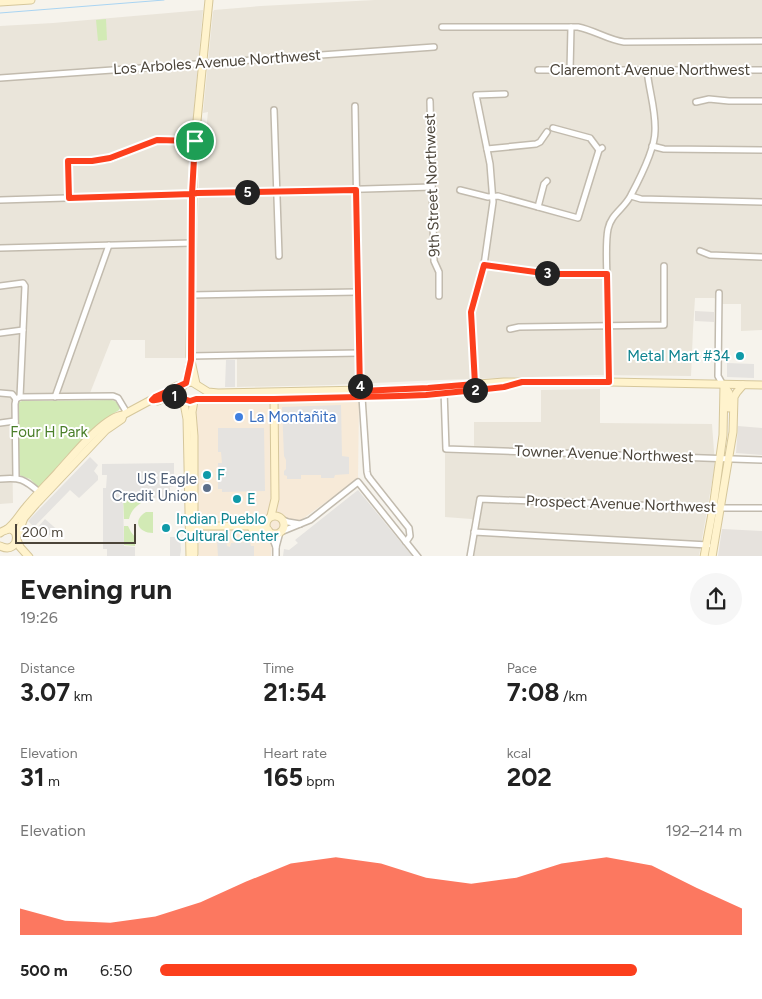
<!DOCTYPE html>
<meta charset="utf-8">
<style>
:root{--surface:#fff;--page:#f6f6f6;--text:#222;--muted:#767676;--accent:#fc3f1d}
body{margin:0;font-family:Figtree,sans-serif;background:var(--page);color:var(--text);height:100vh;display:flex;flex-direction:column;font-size:19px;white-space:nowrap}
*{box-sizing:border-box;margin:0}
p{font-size:16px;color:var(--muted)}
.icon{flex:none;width:28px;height:28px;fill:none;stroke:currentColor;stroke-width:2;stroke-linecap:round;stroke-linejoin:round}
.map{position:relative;height:556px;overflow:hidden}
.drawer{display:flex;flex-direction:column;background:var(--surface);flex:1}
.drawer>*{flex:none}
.scale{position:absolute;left:15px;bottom:12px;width:121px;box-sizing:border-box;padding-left:5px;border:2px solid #4b4439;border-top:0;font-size:14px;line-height:18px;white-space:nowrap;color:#4b4439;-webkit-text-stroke:4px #fff;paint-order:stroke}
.pin{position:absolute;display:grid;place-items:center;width:42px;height:42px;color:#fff;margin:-21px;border:2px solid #fff;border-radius:50%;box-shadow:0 1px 5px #0007}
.km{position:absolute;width:25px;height:25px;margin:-12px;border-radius:50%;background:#222;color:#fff;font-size:14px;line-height:25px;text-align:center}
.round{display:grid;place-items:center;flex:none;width:52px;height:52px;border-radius:26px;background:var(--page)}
.overview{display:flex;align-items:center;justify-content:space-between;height:85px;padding:0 20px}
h1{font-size:28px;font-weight:700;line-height:38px}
.metrics{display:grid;grid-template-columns:repeat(3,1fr);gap:8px;height:85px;padding:5px 20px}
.metrics div{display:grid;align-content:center}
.metrics b{font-size:25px;font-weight:700}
.metrics small{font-size:14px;font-weight:400}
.metrics p{font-size:14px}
.chart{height:140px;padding:10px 20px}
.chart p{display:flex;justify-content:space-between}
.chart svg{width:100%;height:90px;margin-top:5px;fill:var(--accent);opacity:.7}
ul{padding:0 20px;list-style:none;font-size:16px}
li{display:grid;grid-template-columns:80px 60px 1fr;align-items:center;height:38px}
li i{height:12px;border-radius:6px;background:var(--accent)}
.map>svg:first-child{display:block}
.residential{fill:#eae5da}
.commercial{fill:#f7ead8}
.industrial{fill:#e6e2dd}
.green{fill:#d2eab5}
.parking{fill:#e5e3e0}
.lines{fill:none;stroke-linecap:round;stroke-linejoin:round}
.stream{stroke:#a9d4f2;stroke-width:1}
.street-casing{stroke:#c2bbae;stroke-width:8}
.secondary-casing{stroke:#d6c79b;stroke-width:9}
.street{stroke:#fff;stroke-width:5}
.secondary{stroke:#fff3cd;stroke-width:7}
.route-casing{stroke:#fff;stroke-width:10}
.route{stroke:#fc3f1d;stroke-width:6}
.culture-dot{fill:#0f9aa8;stroke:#fff;stroke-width:2}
.shop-dot{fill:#3f7fe0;stroke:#fff;stroke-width:2}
.service-dot{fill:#5c6f8a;stroke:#fff;stroke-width:2}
.labels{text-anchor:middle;stroke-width:4;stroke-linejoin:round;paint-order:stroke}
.street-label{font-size:15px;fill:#4b4439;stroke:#fff}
.culture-label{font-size:15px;fill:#0d838f;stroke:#fff;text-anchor:start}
.shop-label{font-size:15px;fill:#366cbe;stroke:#fff;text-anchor:start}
.park-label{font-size:15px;fill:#4a7f2a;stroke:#fff}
.service-label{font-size:15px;fill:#4e5e75;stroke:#fff;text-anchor:end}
</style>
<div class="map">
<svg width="762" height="557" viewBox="0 0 762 557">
<rect width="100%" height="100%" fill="#f6f3ec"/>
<!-- residential -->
<g class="residential">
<polygon points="375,0 762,0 762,330 741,331 741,304 723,304 714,298 695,298 693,330 691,376 595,375 439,380 331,385 237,387 237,351 196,352 197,252 200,149 201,141 205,140 208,112 203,113 213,12 214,10 261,6"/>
<polygon points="203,10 189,163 187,204 187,358 145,358 145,340 111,340 90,393 17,393 13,400 12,444 13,503 0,504 0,26 53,23"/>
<polygon points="600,389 600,423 712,424 715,465 699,556 474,556 479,522 471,519 445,517 445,453 474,454 474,422 541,422 541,390"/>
</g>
<!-- commercial -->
<polygon class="commercial" points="353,401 359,402 358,479 283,533 272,545 271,556 199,556 196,411 197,406 199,404 206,402 269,403"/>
<!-- industrial -->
<g class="industrial">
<polygon points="695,311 714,312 714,322 695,321"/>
<polygon points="738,426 762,428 762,455 736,453"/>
<polygon points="722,529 762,531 762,556 718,556"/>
</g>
<!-- green -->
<g class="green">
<polygon points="106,19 107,40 98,41 96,20"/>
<path d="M112,400L117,402L120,408L119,410C87,429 64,460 39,487L37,486L30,479L19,475V402L22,401Z"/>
<path d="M123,500H141V503C134,508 131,511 129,519H124Z"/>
<path d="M146,512H153V533C138,533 132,520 146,512Z"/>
<polygon points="124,526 128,526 131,532 135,537 135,546 124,545"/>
</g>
<!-- parking -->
<g class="parking">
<polygon points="226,360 235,360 235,387 225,387"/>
<polygon points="727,363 754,364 754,378 727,377"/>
<polygon points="341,405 342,456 349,457 349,474 335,475 334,478 321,478 321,475 301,475 301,479 287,479 287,476 284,475 284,471 286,469 286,460 284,456 282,407"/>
<polygon points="218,428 264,428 265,491 222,492 222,489 218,489 218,463 222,463 221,452 218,452"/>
<polygon points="90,457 98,465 94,471 98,476 98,480 79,498 70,490 34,527 28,521"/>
<polygon points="174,463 174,486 170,487 170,494 168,495 168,498 127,499 126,494 123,495 124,546 135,547 135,556 107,556 107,549 103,549 103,488 106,488 107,475 102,475 102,464"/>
<polygon points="358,490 412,556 283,556 284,549 289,550 298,543 295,540"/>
<polygon points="45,519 61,533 55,540 39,526"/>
<polygon points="170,537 180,537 181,550 180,556 170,556"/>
<polygon points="226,539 227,546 230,547 231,543 250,542 251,546 254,546 254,556 218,556 217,540"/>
</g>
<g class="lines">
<!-- stream -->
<polyline class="stream" points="0,13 164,0"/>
<defs>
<g id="street">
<path d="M442,27H578C594,30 608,40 624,42L762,41"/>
<polyline points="538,70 762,70"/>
<polyline points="570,71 571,27"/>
<polyline points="0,78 434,47"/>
<polyline points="430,101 434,261 439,272 439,296"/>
<polyline points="696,102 709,99 729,101 762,101"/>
<polyline points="355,106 360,391 362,397 367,472 368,476 371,480 409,528 410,536 406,542"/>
<polyline points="274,110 279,256"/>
<polyline points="553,128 590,138 599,150"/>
<polyline points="652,146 664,149 762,150"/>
<polyline points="487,149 536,144 540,142 547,132"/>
<polyline points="460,190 488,197 498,196 578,218 599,150 602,148"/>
<polyline points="631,196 641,199 762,202"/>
<polyline points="69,198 68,161 92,161 110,159 157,140 195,141"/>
<polyline points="0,200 432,187"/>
<polyline points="538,207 544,184 547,181"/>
<polyline points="0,248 192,243"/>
<polyline points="700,251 710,255 762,257"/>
<polyline points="484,265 550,274 607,274"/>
<polyline points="0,286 23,283 25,286 20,397"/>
<polyline points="719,293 718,376 723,385"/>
<polyline points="191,295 358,292"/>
<polyline points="510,329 519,327 664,325 664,266"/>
<polyline points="0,333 23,330"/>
<polyline points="190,356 360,353"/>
<path d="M609,382C609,349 608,316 607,283C607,267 605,244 608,229C611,214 624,209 631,195C639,180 655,148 655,131C656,110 649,91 647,70"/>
<polyline points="475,387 471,312 484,265 493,202 490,164 476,95 505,94"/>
<polyline points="444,390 446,449 762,460"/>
<polyline points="0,393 12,394 16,399"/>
<polyline points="55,397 109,245"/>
<polyline points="16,399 20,397 113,396 118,398 127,413"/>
<polyline points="0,423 15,421"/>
<polyline points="16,478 15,404 16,399"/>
<path d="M0,479C20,477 24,479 39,492"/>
<polyline points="283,520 288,522 300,524"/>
<polyline points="283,531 310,520 358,482 418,557"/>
<polyline points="270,532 276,547"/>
<polyline points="474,532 708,545"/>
<polyline points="276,557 276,547 280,532"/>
<polyline points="470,557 480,499 713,508 762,508"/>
</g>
<g id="secondary">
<polyline points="0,2 31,0"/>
<polyline points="186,383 192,382 208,392 218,393 414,389 504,382 609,382 762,385"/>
<polyline points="196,384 190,356 193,194 195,141 209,0"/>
<polyline points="724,386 729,393 729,408"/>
<polyline points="196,399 274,399 422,395 487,389 514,384"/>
<polyline points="158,401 167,397 181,396"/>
<polyline points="194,401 192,412 194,436 194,554"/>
<circle cx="275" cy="525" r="9"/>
<polyline points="271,516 275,499 274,396"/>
<polyline points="192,527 194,526 248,526 258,524 267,520"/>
<polyline points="252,529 263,529 268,530"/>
<path d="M6,530C15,524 19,515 26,507C36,495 47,484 57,473C71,458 104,416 123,415L177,386L183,385"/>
<path d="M0,533C22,517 22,557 0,546"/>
<polyline points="17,536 24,518 36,504 106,430 122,419 123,415"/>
<polyline points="17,540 20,547 29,557"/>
<path d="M190,557L187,419L183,398C179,393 181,387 186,383L190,363"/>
<polyline points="704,557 713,508 723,435 724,385"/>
<polyline points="712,557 733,432 734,397 737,392 743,385"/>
</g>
</defs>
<!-- street casing -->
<use href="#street" class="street-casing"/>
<!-- secondary casing -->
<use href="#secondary" class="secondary-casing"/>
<!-- street -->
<use href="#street" class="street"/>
<!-- secondary -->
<use href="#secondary" class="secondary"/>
</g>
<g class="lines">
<defs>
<path id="route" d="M195,141L192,194L191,360L186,383L155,397L152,400C159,401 162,398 169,396C173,395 177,396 182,396L184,399L190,401L196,399H274L400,396L426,395L486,389L504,387L522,382H609L607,274H550L484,265L471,312L475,384L428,388L360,391L356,190L197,193L192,194L69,198L68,161H92L110,158L157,140L195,141"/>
</defs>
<!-- route casing -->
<use href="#route" class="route-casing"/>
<!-- route -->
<use href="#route" class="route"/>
</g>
<!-- markers -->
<g class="culture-dot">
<circle cx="740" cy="356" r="5"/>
<circle cx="207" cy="475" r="5"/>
<circle cx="237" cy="499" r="5"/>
<circle cx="166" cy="528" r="5"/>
</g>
<circle class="shop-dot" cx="239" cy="417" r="5"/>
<circle class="service-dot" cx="207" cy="488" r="5"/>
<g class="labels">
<!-- street labels -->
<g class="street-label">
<text transform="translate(217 62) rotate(-4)" y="5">Los Arboles Avenue Northwest</text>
<text x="650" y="75">Claremont Avenue Northwest</text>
<text transform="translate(432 185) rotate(-92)" y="5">9th Street Northwest</text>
<text transform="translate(604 454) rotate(2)" y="5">Towner Avenue Northwest</text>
<text transform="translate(621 504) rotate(2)" y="5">Prospect Avenue Northwest</text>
</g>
<!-- culture labels -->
<g class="culture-label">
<text x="730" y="361" text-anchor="end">Metal Mart #34</text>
<text x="217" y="480">F</text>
<text x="247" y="504">E</text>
<text x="176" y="524">Indian Pueblo<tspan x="176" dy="17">Cultural Center</tspan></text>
</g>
<!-- shop labels -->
<g class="shop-label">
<text x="249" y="422">La Montañita</text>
</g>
<!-- park labels -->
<g class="park-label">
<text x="49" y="437">Four H Park</text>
</g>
<!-- service labels -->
<g class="service-label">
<text x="197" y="484">US Eagle<tspan x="197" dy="17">Credit Union</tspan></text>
</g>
</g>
</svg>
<div class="scale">200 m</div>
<div class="pin" style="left:195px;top:141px;background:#1e9e55"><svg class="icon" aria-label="arrive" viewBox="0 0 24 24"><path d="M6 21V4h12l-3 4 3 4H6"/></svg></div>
<b class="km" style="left:174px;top:396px">1</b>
<b class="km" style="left:475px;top:390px">2</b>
<b class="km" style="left:547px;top:273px">3</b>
<b class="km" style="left:360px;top:386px">4</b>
<b class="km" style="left:247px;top:192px">5</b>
</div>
<section class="drawer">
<div class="overview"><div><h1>Evening run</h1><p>19:26</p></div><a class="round"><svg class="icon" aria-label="share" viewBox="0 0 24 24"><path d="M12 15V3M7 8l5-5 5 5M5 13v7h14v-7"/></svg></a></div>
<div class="metrics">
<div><p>Distance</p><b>3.07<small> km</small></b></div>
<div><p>Time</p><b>21:54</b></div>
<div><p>Pace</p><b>7:08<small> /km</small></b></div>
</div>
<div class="metrics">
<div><p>Elevation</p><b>31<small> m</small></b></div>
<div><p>Heart rate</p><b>165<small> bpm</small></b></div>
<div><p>kcal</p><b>202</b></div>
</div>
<div class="chart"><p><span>Elevation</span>192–214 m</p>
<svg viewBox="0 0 160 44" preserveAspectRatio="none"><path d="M0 44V31L10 37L20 38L30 35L40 28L50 18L60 9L70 6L80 9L90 16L100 19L110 16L120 9L130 6L140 10L150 21L160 31V44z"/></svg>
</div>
<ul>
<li><b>500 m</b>6:50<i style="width:82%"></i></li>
</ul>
</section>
